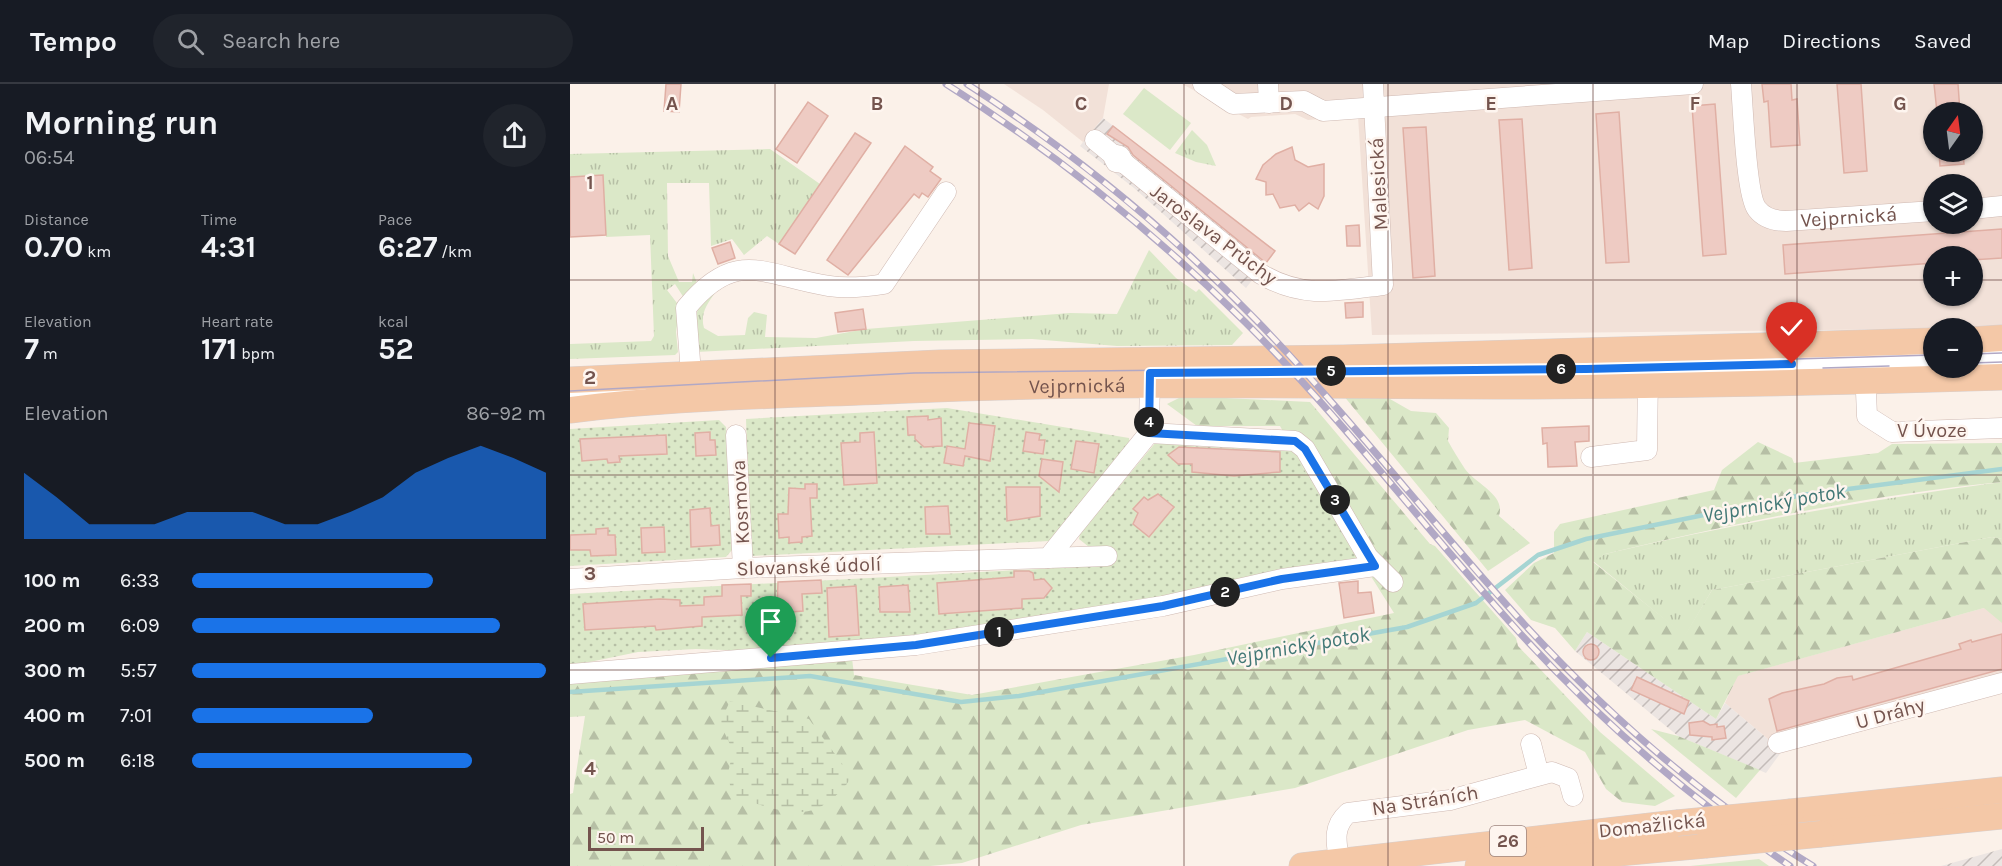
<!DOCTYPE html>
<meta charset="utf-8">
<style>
:root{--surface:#171b24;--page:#20242c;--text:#f1f3f6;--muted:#9ea1a6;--line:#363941;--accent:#1a73e8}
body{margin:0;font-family:Karla,sans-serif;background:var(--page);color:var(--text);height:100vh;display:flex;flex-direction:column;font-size:22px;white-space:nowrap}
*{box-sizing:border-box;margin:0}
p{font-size:20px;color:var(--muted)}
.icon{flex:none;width:33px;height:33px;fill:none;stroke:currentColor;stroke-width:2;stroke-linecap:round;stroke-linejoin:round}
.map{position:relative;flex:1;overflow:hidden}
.drawer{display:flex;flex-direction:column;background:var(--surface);width:570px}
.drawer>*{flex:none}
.needle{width:39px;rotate:14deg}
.buttons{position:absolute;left:1353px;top:18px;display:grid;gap:12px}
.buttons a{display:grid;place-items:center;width:60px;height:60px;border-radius:50%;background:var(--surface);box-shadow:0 2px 4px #0004;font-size:30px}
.scale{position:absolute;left:18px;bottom:15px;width:116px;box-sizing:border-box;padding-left:6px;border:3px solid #74544e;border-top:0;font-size:16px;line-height:21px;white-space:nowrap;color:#74544e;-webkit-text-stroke:4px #fef5ef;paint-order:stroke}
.pin{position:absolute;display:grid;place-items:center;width:51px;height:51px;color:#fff;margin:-62px -26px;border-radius:50% 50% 50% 0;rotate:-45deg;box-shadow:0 0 6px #0007}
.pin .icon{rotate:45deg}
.km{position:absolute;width:30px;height:30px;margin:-15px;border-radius:50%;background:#222;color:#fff;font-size:16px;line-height:30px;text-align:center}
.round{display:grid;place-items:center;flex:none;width:63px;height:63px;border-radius:32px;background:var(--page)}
.headline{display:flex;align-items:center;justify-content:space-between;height:102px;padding:0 24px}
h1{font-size:33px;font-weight:700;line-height:45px}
.figures{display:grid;grid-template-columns:repeat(3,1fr);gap:9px;height:102px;padding:6px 24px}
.figures div{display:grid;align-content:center}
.figures b{font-size:30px;font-weight:700}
.figures small{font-size:16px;font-weight:400}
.figures p{font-size:16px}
.chart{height:168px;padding:12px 24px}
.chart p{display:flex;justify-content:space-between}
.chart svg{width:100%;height:108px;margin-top:6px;fill:var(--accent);opacity:.7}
ul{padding:0 24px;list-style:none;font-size:20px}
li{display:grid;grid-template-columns:96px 72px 1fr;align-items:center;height:45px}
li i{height:15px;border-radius:8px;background:var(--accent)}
header{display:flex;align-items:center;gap:36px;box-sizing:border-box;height:84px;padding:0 30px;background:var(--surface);border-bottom:2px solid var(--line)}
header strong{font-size:28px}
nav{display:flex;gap:33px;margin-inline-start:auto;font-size:21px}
.search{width:420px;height:54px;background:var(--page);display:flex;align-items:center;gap:15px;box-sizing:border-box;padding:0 21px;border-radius:33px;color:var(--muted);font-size:22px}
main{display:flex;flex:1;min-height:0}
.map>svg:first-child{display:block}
.residential{fill:#f2e1d8;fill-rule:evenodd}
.industrial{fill:url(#industrial-furrows)}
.grass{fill:url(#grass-tufts)}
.forest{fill:url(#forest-firs)}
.wetland{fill:url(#wetland-marsh)}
.garden{fill:url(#garden-dots)}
.pitch{fill:#dbe8c8}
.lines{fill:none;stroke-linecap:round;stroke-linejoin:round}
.stream{stroke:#a6d5d3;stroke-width:4.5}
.building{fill:#eecbc3;stroke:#e0afa4;stroke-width:1.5}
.minor-casing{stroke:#cfb9b2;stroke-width:21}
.major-casing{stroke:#d8cfcd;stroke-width:27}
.minor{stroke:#fff;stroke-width:20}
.major{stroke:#f4c8a7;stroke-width:26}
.tram{stroke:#b1a8c5;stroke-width:1.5}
.rail-casing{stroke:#b1a8c5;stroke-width:7}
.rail{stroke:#fef5ef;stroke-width:4.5;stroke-dasharray:14;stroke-linecap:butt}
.major-bridge-casing{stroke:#d8cfcd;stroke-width:27;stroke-linecap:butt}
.major-bridge{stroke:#f4c8a7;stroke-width:26}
.route-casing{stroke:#fff;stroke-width:12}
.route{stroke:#1a73e8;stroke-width:8}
.grid{fill:none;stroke:#74544e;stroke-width:1.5;stroke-opacity:0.55}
.labels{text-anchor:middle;stroke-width:5;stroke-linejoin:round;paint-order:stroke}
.shield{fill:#fef5ef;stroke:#9d847e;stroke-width:1.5}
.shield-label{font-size:18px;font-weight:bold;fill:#74544e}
.street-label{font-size:20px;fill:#74544e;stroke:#fef5ef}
.water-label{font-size:21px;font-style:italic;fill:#427876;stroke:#fef5ef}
.grid-label{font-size:20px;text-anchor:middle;font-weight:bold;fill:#74544e;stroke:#fef5ef;stroke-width:5;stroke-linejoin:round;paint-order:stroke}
</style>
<header>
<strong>Tempo</strong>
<div class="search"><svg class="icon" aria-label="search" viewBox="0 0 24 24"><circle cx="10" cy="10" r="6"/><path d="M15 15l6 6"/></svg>Search here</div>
<nav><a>Map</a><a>Directions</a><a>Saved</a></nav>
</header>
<main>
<section class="drawer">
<div class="headline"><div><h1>Morning run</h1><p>06:54</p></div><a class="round"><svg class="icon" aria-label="share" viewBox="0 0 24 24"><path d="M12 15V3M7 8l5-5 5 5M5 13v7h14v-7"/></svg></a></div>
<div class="figures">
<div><p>Distance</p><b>0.70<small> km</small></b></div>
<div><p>Time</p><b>4:31</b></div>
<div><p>Pace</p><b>6:27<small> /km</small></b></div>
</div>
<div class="figures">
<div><p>Elevation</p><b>7<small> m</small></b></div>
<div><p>Heart rate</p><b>171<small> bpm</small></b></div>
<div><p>kcal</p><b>52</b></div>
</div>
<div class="chart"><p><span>Elevation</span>86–92 m</p>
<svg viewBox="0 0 160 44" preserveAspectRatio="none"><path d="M0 44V17L10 27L20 38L30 38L40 38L50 33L60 33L70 33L80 38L90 38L100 33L110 27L120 17L130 11L140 6L150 11L160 17V44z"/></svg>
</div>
<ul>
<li><b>100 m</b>6:33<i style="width:68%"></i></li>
<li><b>200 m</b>6:09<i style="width:87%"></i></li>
<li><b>300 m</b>5:57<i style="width:100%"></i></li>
<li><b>400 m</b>7:01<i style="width:51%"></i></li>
<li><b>500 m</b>6:18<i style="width:79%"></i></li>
</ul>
</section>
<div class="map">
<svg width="1432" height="782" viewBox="0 0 1432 782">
<defs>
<pattern id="industrial-furrows" width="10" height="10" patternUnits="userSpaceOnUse" patternTransform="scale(1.5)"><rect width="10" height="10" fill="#ece5e2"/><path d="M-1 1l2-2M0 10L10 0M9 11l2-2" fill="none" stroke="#c4bcb9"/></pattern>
<pattern id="grass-tufts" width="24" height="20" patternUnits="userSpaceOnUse" patternTransform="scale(1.5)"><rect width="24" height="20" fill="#dbe8c8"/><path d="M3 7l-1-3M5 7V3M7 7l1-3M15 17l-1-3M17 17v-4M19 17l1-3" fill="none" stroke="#b6bfa5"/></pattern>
<pattern id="forest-firs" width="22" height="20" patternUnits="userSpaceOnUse" patternTransform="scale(1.5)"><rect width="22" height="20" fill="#dbe8c8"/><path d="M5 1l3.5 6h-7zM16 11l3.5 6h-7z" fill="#b6bfa5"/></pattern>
<pattern id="wetland-marsh" width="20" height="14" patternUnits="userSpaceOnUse" patternTransform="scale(1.5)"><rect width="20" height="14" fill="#dbe8c8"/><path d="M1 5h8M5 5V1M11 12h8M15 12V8" fill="none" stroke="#b6bfa5"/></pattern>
<pattern id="garden-dots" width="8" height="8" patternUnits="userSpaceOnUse" patternTransform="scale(1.5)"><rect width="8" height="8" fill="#dbe8c8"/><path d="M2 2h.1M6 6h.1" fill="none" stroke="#b6bfa5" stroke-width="1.8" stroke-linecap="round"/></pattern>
</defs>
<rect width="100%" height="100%" fill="#fbf1e9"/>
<!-- residential -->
<g class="residential">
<polygon points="434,0 539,0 533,34 513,58 473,26"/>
<path d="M612,0H1432V244L802,251L788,32L738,36L725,30L681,33L678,35ZM1364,28H1402V68H1364ZM1364,100H1402V140H1364ZM1364,172H1402V212H1364Z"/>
<polygon points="1432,519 1432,599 1212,667 1155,619 1167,592"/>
</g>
<!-- industrial -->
<g class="industrial">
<polygon points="533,34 705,167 676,204 564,104 510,62"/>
<polygon points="1017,548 1146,635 1155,619 1212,667 1196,689 1108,652 1005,567"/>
<polygon points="1432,765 1432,782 1371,782"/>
</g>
<!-- grass -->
<g class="grass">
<polygon points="622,46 637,61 646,82 626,78 605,69"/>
<polygon points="200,65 250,100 209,160 197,152 174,171 162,155 141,162 139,99 97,99 98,172 109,198 122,198 123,189 127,199 114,214 105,200 97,206 110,223 106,248 108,268 105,271 0,275 0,260 81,257 84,252 80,151 36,153 33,92 0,93 0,70"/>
<path d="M579,166L606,194L626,208L629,205L673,249L662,261L547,262L462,255L344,257L126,268C126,241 119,223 145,209C137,220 130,230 134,244L148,252L175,251L178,234L184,228L197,231L195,253L246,254L296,245L500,229L547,230Z"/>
<path d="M1432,398V455L1422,453L1142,506L1115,552L1023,477L1035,470C1167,439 1298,416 1432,398Z"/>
</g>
<!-- forest -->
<g class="forest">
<path d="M773,311H813L841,327L866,329L879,344L878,357C883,366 889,376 895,385C906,400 936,411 929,432L960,459L918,487Z"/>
<polygon points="613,312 740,318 860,460 865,462 946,554 948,562 1030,648 1105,712 1085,722 1052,718 1036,705 1015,668 955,636 898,646 725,704 511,741 392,779 360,782 0,782 0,710 3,709 15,632 0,633 0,597 282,574 284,591 402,611 624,571 824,529 733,384 710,342 627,342 597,320"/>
<path d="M1188,358L1222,374L1224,379L1308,369L1322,360L1432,359V398C1298,411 1166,439 1035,470L1023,478L1115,551L1142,506L1422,453L1432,455V539L1414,524L1168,592L1146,635L1017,548L1005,567L985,544L961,536L935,506L964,479L984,469V448L990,440L1144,406L1152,386Z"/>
<polygon points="1081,645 1108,652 1190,686 1166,714"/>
</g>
<!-- wetland -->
<path class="wetland" d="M160,617L239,635L282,693C243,746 217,727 162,713L158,689L163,667L150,639Z"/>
<!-- garden -->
<g class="garden">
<polygon points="377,324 559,354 560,361 479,457 181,472 176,335"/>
<polygon points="149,336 156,343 162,466 156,473 0,482 0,345"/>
<polygon points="586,358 620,362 726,367 733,384 790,472 783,479 609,512 399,547 183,567 126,565 68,568 0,582 0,510 542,481 542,467 519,463 509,455 510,450"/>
</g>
<!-- pitch -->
<g class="pitch">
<polygon points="574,4 621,39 600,66 553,30"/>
<polygon points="1189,775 1199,782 1120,782"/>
</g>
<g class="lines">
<!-- stream -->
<polyline class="stream" points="0,608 240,592 391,618 449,612 837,543 906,519 968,471 1016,455 1232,411 1432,385"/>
</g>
<!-- building -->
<g class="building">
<polygon points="96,0 111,0 109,28 94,27"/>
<polygon points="1192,0 1221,0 1222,16 1227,15 1230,61 1201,63 1198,17 1194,18"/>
<polygon points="1267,0 1291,0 1297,87 1274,89"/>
<polygon points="1364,0 1388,0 1390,28 1367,28"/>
<polygon points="238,18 258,32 227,79 206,65"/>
<polygon points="1145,20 1156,170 1133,172 1122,22"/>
<polygon points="1049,28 1059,178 1036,179 1026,30"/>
<polygon points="952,35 962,184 939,186 929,36"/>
<polygon points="543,42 705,167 696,179 563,71 558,63 537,50"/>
<polygon points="856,43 865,192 843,194 833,44"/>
<polygon points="285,49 301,59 225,170 209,160"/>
<polygon points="335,62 363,83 360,87 371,95 358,113 352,109 349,114 344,110 278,191 257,176"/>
<polygon points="722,63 725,76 738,83 754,80 754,112 748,125 739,119 729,127 725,121 710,124 703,110 696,111 696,98 686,95 693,81 706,70"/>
<polygon points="1369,68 1393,68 1394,80 1370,82"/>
<polygon points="33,91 36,151 0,153 0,93"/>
<polygon points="789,141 790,162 777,162 776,142"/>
<polygon points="1432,145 1432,174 1402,176 1402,172 1364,172 1364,179 1215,190 1213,161"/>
<polygon points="160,158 165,174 148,180 142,164"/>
<polygon points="793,218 793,233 776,234 775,219"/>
<polygon points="293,225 296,245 268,248 265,229"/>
<polygon points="358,332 358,336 371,334 372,362 354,363 345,355 345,351 338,351 337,333"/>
<polygon points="399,339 425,342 420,377 395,372 393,382 374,379 377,362 395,365"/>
<polygon points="1019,342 1019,357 1005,358 1007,382 978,383 977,359 973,360 972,344"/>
<polygon points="140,348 140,356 145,356 146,371 126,372 125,349"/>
<polygon points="304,348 307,399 274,401 271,359 290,358 290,349"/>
<polygon points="456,348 470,350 469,356 475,356 473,370 453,367"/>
<polygon points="96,351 97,370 49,372 50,378 38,379 37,375 12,377 10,355"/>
<polygon points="506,357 529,360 524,389 501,385"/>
<polygon points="609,363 710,368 710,388 664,392 622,388 622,380 608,380 598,371"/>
<polygon points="472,375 493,378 489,408 469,392"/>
<polygon points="235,400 247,400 247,414 240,414 242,452 232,453 232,458 219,459 219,453 209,454 208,430 218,430 219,404 235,405"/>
<polygon points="436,403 470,403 470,432 437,437"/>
<polygon points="588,410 604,423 579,453 563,440 568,429 563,425 574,413 578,416"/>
<polygon points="378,422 380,450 356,450 355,423"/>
<polygon points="140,424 141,442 149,441 150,461 121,463 120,426"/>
<polygon points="94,443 95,468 72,469 71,444"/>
<polygon points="38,444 38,451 45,451 46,471 21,472 20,466 0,466 0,451 26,450 26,445"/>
<polygon points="444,487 459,487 463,489 464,496 474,495 482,504 474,514 452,515 452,524 369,530 367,499 444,493"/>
<polygon points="251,496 252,509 232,510 233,527 207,529 208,498"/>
<polygon points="788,497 788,509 801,508 804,529 774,534 769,499"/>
<polygon points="181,500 181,512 171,512 172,531 132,533 132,542 86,546 85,542 15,546 13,520 90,515 110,516 110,522 134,521 134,513 152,512 152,501"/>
<polygon points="338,501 340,528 310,528 309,503"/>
<polygon points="286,502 289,551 259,553 257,504"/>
<polygon points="1432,550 1432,585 1207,647 1199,615 1212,609 1254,600 1267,594 1282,592 1283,596 1391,565 1389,560 1401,556 1402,558"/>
<circle cx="1021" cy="568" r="8"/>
<polygon points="1067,593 1119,617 1114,630 1061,606"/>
<polygon points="1133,637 1140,641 1147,640 1147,643 1154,642 1156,654 1142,656 1142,653 1120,651 1119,639"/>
</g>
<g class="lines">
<defs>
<g id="minor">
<polyline points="633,0 663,20 734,17 753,27 1123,0"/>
<polyline points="698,0 699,19"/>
<path id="s1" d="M1171,0C1173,23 1176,111 1187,125C1194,134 1205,137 1216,137L1364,127"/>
<polyline points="525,56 542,70 546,78 554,79 550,72 542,70"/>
<path d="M554,79L691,190C732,215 767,207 813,201L803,0"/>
<polyline points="1402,125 1432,122"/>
<polyline points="1402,275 1432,274"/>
<polyline points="1295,283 1297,332 1322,348 1432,344"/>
<polyline points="713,287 1016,285 1364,276"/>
<path d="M122,303L116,224C167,162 194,192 259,202C278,205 296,203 314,200L376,108"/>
<polyline points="0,311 66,307"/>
<polyline points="579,349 725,357 735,365 798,473 823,498"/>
<polyline points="166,351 173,484"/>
<polyline points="1021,373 1077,366 1078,288"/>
<polyline points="478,474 537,472"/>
<polyline points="0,495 173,484 478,474 579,349 580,289"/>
<polyline points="0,590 346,561 593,522 712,495 805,482"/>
<polyline points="1208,659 1432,599"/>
<polyline points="961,660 969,691"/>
<path d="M770,782C767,761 761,744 778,729L880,716L982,688L998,694L1003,712"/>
</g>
<g id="major">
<polyline points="1402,256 1432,254"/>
<polyline points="0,296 370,279 774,274 1364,257"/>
<path id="s2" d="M0,326C111,312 226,311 338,306C547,297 755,302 964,302C1120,301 1276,298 1432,293"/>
<polyline points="1221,728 1432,706"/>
<polyline points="1251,750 1432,732"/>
<polyline points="732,782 1107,739"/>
<polyline points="908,782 1135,761"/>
</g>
</defs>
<!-- minor casing -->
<use href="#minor" class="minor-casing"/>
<!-- major casing -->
<use href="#major" class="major-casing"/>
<!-- minor -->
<use href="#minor" class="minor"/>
<!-- major -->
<use href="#major" class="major"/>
<!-- tram -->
<g class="tram">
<polyline points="1402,270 1432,269"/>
<polyline points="1402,279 1432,278"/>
<polyline points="1253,284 1319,282"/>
<polyline points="0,307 344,289 973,282 1364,271"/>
</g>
<defs>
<g id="rail">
<path d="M376,0C484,68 584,148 675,238C773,335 856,446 948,547C1029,636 1121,715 1220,782"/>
<path d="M397,0C502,67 603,150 689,239C782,335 864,442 954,540C1039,632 1136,717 1243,782"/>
</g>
</defs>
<!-- rail casing -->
<use href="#rail" class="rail-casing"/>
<!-- rail -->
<use href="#rail" class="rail"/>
<defs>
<g id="major-bridge">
<polyline points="1107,739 1221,728"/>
<polyline points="1135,761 1251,750"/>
</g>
</defs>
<!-- major-bridge casing -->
<use href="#major-bridge" class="major-bridge-casing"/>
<!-- major-bridge -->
<use href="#major-bridge" class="major-bridge"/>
</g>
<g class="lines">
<defs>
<polyline id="route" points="201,574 346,561 593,522 712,495 805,482 735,365 725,357 579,349 580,289 1016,285 1222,280"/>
</defs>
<!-- route casing -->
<use href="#route" class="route-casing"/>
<!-- route -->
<use href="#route" class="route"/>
</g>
<!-- grid -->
<path class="grid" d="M205,0V782M409,0V782M614,0V782M818,0V782M1023,0V782M1227,0V782M0,196H1364M1402,196H1432M0,391H1432M0,586H1432"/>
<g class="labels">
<!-- shield labels -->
<rect class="shield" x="920" y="742" width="36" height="30" rx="4.5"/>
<g class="shield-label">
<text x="938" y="763">26</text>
</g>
<!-- street labels -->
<g class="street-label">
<text transform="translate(808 100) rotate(-93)" y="7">Malesická</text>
<text dy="7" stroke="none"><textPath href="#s1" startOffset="222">Vejprnická</textPath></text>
<text transform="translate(644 150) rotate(37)" y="7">Jaroslava Průchy</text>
<text dy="7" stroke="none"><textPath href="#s2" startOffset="508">Vejprnická</textPath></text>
<text x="1362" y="353">V Úvoze</text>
<text transform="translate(170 418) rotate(-93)" y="7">Kosmova</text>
<text transform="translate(239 482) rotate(-2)" y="7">Slovanské údolí</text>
<text transform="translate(1320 629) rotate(-15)" y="7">U Dráhy</text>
<text transform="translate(855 716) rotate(-9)" y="7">Na Stráních</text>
<text transform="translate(1082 741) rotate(-6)" y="7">Domažlická</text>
</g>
<!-- water labels -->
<g class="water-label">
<text transform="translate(1204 419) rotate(-10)" y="7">Vejprnický potok</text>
<text transform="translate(728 562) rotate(-10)" y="7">Vejprnický potok</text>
</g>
</g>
<g class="grid-label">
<text x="102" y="26">A</text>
<text x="307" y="26">B</text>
<text x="511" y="26">C</text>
<text x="716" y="26">D</text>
<text x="921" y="26">E</text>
<text x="1125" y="26">F</text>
<text x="1330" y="26">G</text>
<text x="20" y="105">1</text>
<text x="20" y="300">2</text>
<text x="20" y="496">3</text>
<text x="20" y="691">4</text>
</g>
</svg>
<div class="buttons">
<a><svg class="needle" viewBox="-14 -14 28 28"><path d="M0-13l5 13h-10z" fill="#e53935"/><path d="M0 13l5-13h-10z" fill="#9ea1a6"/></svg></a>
<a><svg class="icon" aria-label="layers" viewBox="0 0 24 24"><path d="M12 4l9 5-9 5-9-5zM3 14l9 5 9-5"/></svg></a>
<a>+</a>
<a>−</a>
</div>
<div class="scale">50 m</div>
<div class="pin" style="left:201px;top:574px;background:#1e9e55"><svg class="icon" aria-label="arrive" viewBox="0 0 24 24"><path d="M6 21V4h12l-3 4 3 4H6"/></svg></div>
<div class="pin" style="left:1222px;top:280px;background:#d93025"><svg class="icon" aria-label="check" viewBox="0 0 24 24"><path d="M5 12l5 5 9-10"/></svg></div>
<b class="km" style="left:429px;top:548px">1</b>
<b class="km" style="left:655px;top:508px">2</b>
<b class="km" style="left:765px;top:416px">3</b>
<b class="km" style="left:579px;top:338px">4</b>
<b class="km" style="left:761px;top:287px">5</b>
<b class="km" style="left:991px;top:285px">6</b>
</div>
</main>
